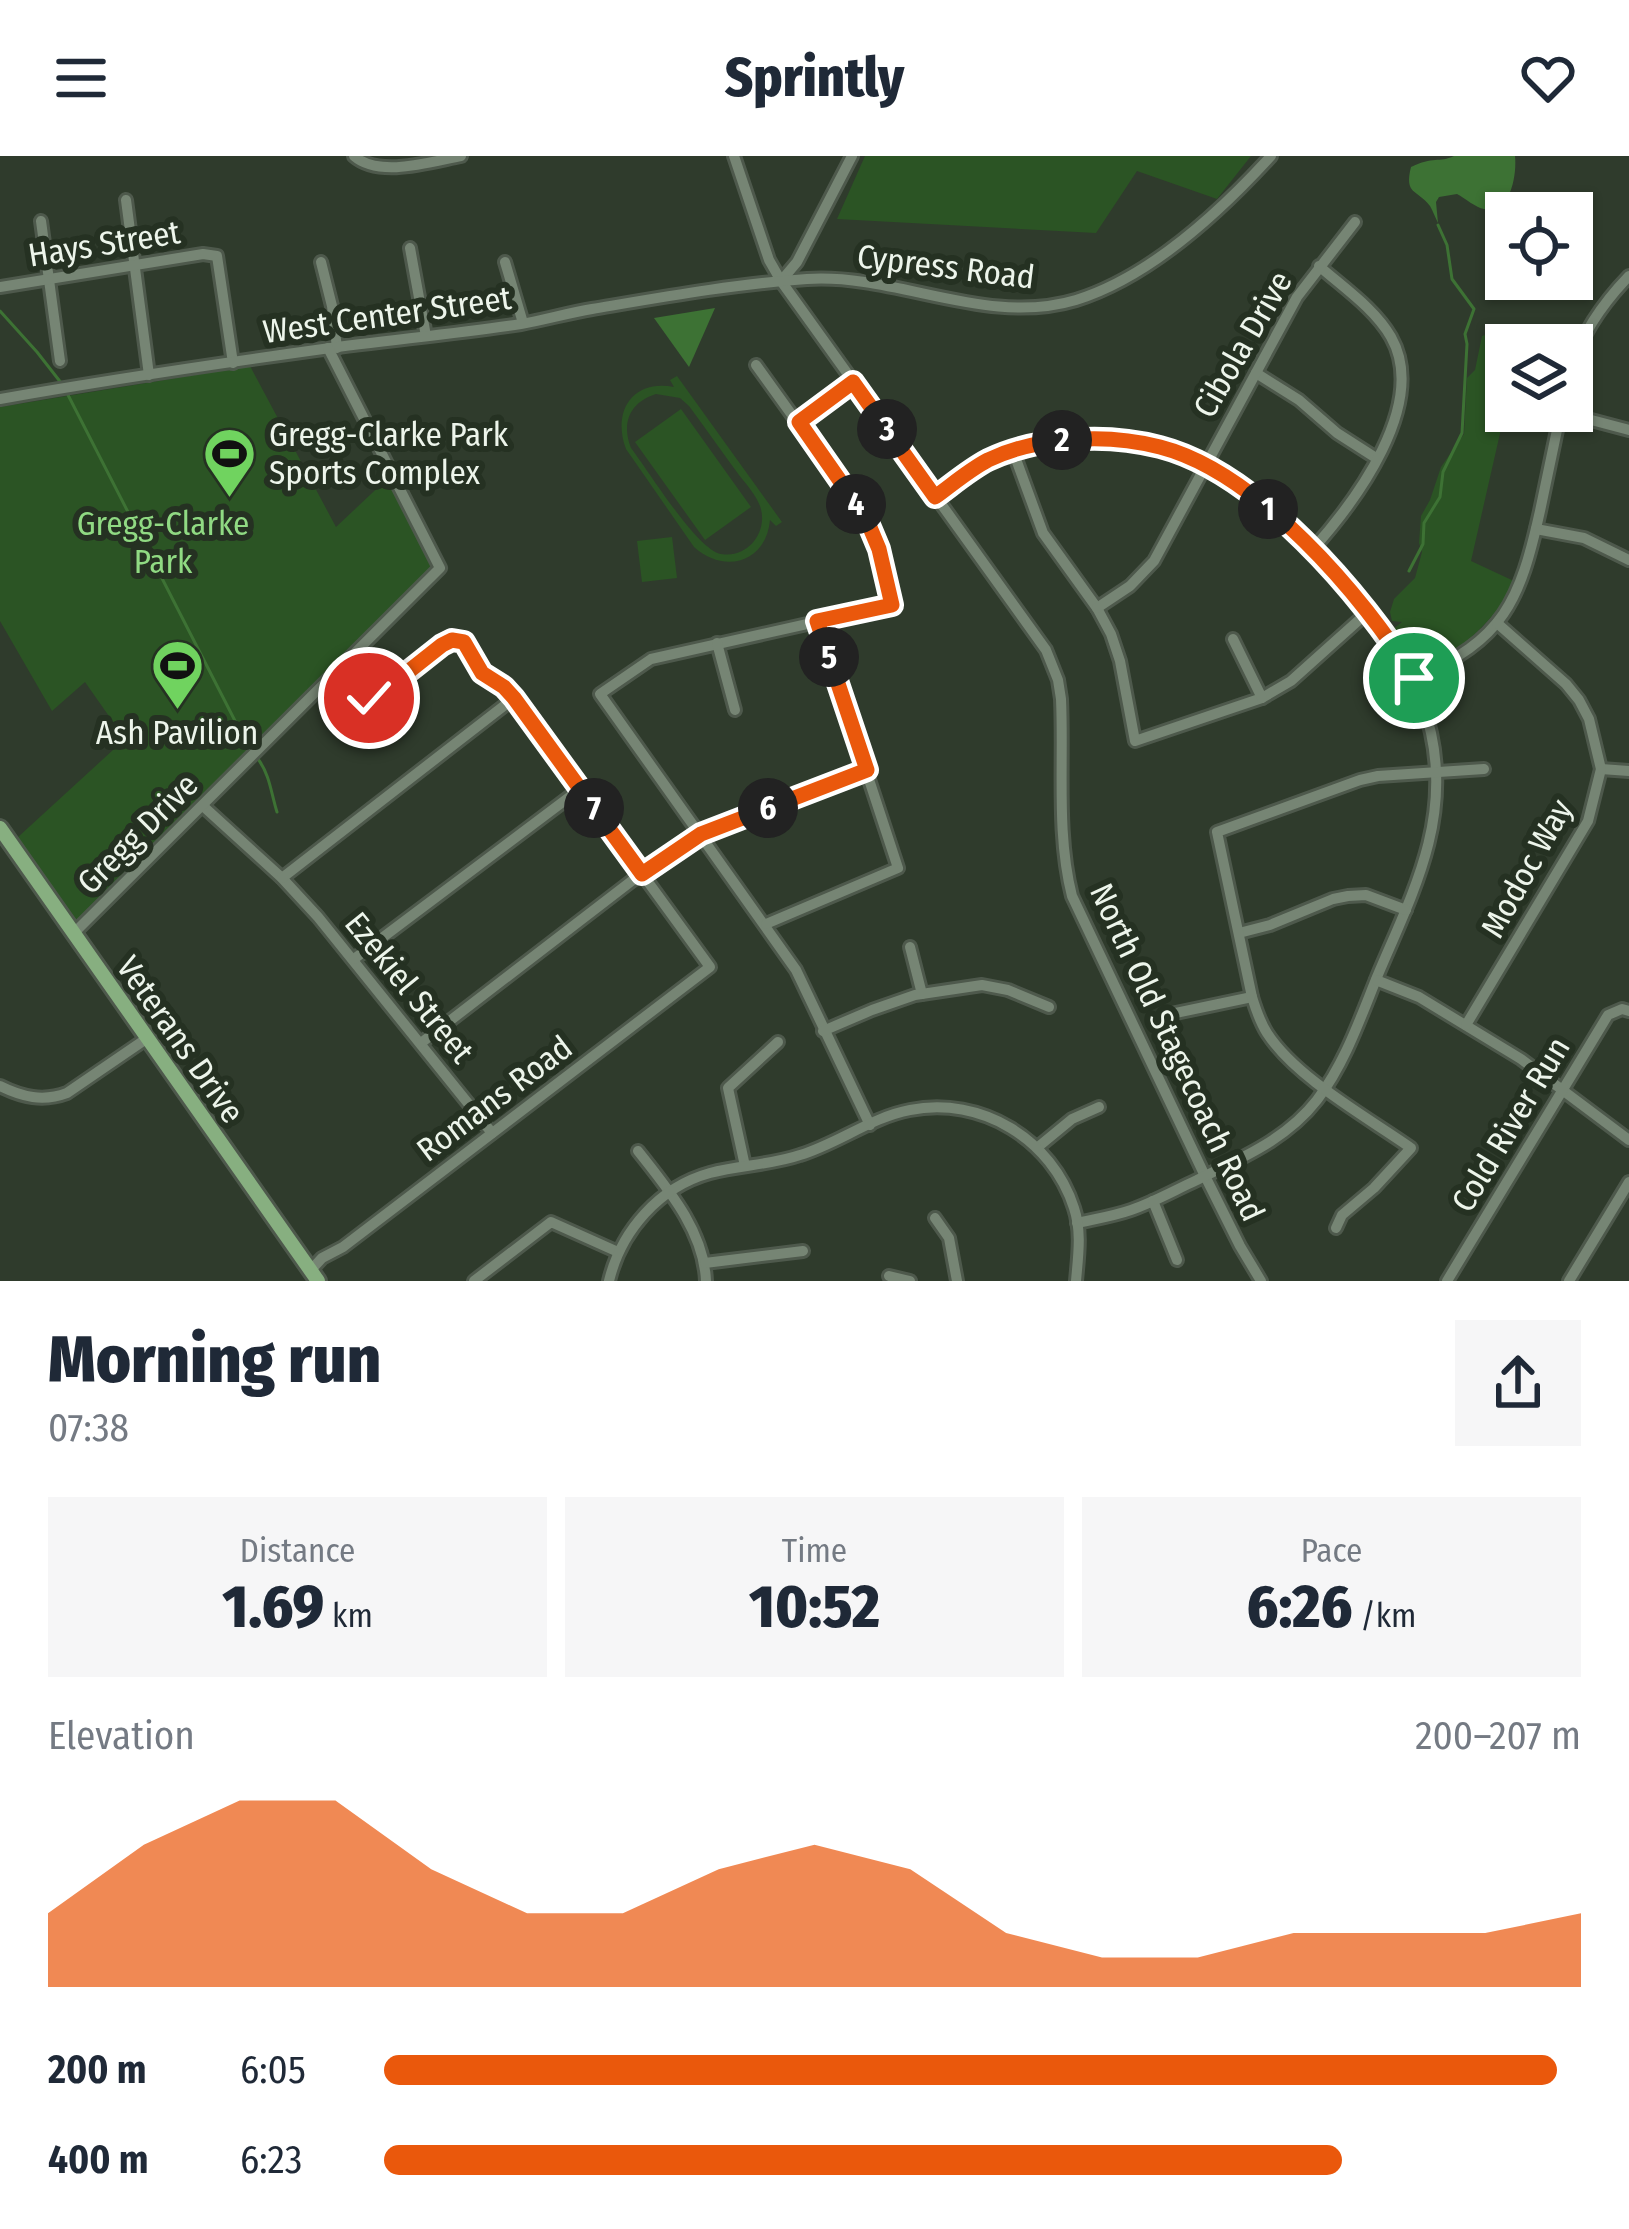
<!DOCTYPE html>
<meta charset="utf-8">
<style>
:root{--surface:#fff;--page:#f6f6f7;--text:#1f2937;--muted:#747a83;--accent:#ea580c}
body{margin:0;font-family:"Fira Sans Condensed",sans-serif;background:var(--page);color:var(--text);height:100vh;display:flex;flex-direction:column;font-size:45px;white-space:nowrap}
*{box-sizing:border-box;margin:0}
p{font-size:39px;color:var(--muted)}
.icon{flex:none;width:66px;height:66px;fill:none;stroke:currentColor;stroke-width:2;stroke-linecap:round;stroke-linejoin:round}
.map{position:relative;height:1125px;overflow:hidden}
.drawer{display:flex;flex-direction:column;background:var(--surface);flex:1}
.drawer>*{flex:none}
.fabs{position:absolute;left:1485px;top:36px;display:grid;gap:24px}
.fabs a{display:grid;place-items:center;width:108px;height:108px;border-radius:0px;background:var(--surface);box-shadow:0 3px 9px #0004;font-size:60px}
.pin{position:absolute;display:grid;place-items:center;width:102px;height:102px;color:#fff;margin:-51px;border:6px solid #fff;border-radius:50%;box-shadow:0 3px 12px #0007}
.km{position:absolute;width:60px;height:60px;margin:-30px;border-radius:50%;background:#222;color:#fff;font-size:33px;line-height:60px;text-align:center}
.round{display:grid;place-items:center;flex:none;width:126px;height:126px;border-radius:0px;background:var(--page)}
.head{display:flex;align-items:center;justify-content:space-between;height:204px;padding:0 48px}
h1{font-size:66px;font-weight:800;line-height:90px}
.figures{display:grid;grid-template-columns:repeat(3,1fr);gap:18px;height:204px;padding:12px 48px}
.figures div{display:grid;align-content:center;border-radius:0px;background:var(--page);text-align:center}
.figures b{font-size:60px;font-weight:800}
.figures small{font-size:33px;font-weight:400}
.figures p{font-size:33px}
.chart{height:336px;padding:24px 48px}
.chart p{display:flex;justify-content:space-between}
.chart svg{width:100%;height:216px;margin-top:12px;fill:var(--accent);opacity:.7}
ul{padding:0 48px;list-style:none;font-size:39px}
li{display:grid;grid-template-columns:192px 144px 1fr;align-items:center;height:90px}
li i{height:30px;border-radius:15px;background:var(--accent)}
header{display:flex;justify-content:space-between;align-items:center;height:156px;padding:0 48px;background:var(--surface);font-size:54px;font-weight:800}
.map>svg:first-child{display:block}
.green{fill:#2b5424;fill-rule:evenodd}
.water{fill:#3d7234}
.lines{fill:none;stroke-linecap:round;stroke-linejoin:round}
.stream{stroke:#3d7234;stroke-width:3}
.minor-casing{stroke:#4e594c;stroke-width:16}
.major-casing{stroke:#4e594c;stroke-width:20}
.minor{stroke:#768574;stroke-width:10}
.major{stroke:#87af80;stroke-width:14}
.route-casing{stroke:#fff;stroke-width:24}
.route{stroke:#ea580c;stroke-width:15}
.labels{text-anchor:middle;stroke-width:12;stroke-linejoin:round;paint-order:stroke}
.street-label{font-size:33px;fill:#edf5eb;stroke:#253122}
.poi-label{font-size:33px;fill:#edf5eb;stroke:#253122;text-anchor:start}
.park-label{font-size:33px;fill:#90da83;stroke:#253122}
</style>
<header><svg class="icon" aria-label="menu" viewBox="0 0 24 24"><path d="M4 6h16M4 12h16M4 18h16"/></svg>Sprintly<svg class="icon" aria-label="heart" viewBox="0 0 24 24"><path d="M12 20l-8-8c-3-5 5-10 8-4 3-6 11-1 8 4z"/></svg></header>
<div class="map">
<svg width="1629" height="1125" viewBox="0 0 1629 1125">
<rect width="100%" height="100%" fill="#2f3b2c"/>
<!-- green -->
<g class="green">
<polygon points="865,0 1251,0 1217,43 1137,15 1096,77 837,63"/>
<path d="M1488,178L1496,184L1495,211L1506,212V251L1471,405L1516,426C1493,465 1464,494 1421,512L1415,508L1393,473L1402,466L1392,465L1390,456L1394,443L1415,422L1422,396L1419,387L1421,360L1430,344L1441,311L1464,278L1467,222L1475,214L1482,180Z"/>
<polygon points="250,210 336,371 388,322 432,410 76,768 17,682 125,583 85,526 52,555 0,465 0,251"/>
<path d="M677,220L782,366L776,370L770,364C766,407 724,418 694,391L626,293C612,256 632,223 674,231L670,224ZM656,238L680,242L689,250C706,273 722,296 739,319C746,328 756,339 760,350C769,375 748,403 721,398C697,394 648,314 631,292C621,267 630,246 656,238Z"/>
<polygon points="681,253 751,351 705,384 635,286"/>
<polygon points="672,381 677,422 642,426 637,385"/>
</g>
<!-- water -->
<g class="water">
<path d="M1454,0H1515C1517,18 1511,59 1484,53C1476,52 1465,42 1457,38L1439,41L1436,46L1438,67C1435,61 1433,55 1430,50C1417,33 1404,39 1411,11C1433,0 1439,7 1454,0Z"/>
<polygon points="715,152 689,211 654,162"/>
</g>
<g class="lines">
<!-- stream -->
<g class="stream">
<polyline points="0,155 37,196 62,228"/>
<polyline points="67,237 251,596"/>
<polyline points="1409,415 1423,388 1424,367 1440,341 1443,316 1462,277 1467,188 1465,178 1474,153 1452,123 1447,89 1438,69"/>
<path d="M258,603C270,619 271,637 277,656"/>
</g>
<defs>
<g id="minor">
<path d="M354,0C379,22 430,6 461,0"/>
<path d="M734,0L769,104L781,125L1046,494L1058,524L1061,543C1064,608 1056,677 1072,740L1205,1020L1240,1090L1261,1125"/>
<polyline points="126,44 149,219"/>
<polyline points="41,65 60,205"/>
<polyline points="410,92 426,180"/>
<polyline points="321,106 332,150 337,192"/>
<polyline points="505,106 523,167"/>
<polyline points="781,125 797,106 852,0"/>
<polyline points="0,131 203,98 217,100 233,207"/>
<polyline points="756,209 866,362 879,393 892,449 651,503 600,538 796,814 870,969"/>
<path d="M1572,210C1583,175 1604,146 1629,120"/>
<polyline points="1256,217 1299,244 1337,277 1376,302"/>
<path d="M0,243C107,224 215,208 323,193C388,184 455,178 521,168C544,164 568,157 592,153C663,141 735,128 807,123C897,117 986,171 1076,144C1150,121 1219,57 1271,0"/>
<polyline points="1561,256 1629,274"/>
<polyline points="799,266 853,226"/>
<polyline points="1013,295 1043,377 1097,452 1111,478 1120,505 1135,585 1262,542 1291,525 1369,455"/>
<path d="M936,341C953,328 969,314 988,305C1017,290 1053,283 1085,283C1193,281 1263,341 1333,416C1380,468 1415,507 1431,577C1451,668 1411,740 1377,821C1360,863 1345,907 1317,944C1286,984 1241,1002 1197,1024C1175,1034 1154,1046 1131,1054C1114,1060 1095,1063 1077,1067"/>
<polyline points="1536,373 1584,382 1629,404"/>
<path d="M1312,394C1355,346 1429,248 1391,181C1375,153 1344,132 1319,110"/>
<polyline points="1097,452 1130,430 1154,405 1297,141 1355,66"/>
<polyline points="1233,483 1262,542"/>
<polyline points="717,487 735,554"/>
<path d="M1415,522C1504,484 1520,445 1540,355C1547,321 1554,288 1561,255"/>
<polyline points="1601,613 1629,615"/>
<polyline points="203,650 282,722 318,761 492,977"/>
<polyline points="282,722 514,542"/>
<polyline points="766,768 898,712 817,465"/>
<polyline points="74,777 440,412 328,192"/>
<polyline points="1239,777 1270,769 1333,743 1348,740 1366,739 1406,754"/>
<polyline points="910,791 922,838"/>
<polyline points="354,803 580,633"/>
<polyline points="1376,824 1419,841 1521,903 1629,984"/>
<polyline points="1171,858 1252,841"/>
<polyline points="1466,869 1588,665 1601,613 1589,563 1579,544 1566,528 1497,467"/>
<polyline points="823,875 872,854 915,839 982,829 1008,834 1049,851"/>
<polyline points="421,887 642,717 701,678 867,614"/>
<path d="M0,930C22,941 43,946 67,937L146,883"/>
<polyline points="1038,991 1072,963 1099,951"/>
<path d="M638,995C668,1033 704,1075 706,1125"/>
<polyline points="745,1010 728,932 778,886"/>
<polyline points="1153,1045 1177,1104"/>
<polyline points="935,1062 949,1082 957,1125"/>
<path d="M1336,1072L1342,1059L1374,1032L1411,992C1367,961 1296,922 1267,877C1260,866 1256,854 1252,841L1217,676L1360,624L1378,620L1484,613"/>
<polyline points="705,1107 803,1095"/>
<polyline points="311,1114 322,1102 343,1091 710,811 514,542 504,531 482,517 464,486 452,484 442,489 372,541 362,539 336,516"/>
<polyline points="889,1120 910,1125"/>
<polyline points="474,1125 551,1066 618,1096"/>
<path d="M609,1125C621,1075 659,1031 710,1017C739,1009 771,1009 800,999C837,988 872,961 910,954C981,940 1052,983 1074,1052C1082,1076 1078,1101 1076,1125"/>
<polyline points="1447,1125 1608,859 1622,853 1629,855"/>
<polyline points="1569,1125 1629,1026"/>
</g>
<polyline id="major" points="0,672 318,1125"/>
</defs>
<!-- minor casing -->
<use href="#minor" class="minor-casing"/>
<!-- major casing -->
<use href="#major" class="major-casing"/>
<!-- minor -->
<use href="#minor" class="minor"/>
<!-- major -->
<use href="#major" class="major"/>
</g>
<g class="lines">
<defs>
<path id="route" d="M369,542L380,538L442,489L452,484L464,486L482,517L504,531L514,542L642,718L701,678L867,614L817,465L892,449L879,393L866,362L799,266L853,226L935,341C953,328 969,314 988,304C1013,292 1041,286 1068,284C1099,281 1129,283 1160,291C1257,316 1363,439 1414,522"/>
</defs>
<!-- route casing -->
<use href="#route" class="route-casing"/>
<!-- route -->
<use href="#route" class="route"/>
</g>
<!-- icons -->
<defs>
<symbol id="stadium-pin" viewBox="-11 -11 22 30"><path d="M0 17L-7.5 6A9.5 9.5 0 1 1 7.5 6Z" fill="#70d35f" stroke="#253122"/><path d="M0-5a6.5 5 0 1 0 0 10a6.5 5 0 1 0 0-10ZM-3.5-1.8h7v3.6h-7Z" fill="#111"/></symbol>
</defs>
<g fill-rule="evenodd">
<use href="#stadium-pin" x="200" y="268" width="59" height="81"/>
<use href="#stadium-pin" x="148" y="480" width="59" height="81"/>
</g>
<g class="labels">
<!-- street labels -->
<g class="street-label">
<text transform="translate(104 87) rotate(-9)" y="12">Hays Street</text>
<text transform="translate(946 110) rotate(7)" y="12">Cypress Road</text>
<text transform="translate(387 158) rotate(-8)" y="12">West Center Street</text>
<text transform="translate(1242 188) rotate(-60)" y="12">Cibola Drive</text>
<text transform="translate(137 677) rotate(-45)" y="12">Gregg Drive</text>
<text transform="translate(1526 712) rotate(-61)" y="12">Modoc Way</text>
<text transform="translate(410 831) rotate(51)" y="12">Ezekiel Street</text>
<text transform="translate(181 883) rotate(55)" y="12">Veterans Drive</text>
<text transform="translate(1178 896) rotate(65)" y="12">North Old Stagecoach Road</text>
<text transform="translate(494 942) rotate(-37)" y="12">Romans Road</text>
<text transform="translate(1510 968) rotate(-59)" y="12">Cold River Run</text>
</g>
<!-- poi labels -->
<g class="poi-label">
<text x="269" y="290">Gregg-Clarke Park<tspan x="269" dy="38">Sports Complex</tspan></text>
<text x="177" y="588" text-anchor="middle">Ash Pavilion</text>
</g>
<!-- park labels -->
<g class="park-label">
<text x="163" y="379">Gregg-Clarke<tspan x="163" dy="38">Park</tspan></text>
</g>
</g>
</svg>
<div class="fabs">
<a><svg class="icon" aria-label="locate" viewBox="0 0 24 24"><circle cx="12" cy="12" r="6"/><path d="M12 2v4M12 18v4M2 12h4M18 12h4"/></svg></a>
<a><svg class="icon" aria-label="layers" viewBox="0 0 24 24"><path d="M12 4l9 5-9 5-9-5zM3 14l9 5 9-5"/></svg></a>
</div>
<div class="pin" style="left:1414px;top:522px;background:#1e9e55"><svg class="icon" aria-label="arrive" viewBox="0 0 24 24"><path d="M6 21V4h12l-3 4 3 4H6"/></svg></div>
<div class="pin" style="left:369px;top:542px;background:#d93025"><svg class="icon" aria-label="check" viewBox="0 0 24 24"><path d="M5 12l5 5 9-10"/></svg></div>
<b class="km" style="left:1268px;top:353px">1</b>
<b class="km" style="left:1062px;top:284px">2</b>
<b class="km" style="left:887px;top:273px">3</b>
<b class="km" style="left:856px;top:348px">4</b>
<b class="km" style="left:829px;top:501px">5</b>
<b class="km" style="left:768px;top:652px">6</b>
<b class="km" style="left:594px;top:652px">7</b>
</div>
<section class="drawer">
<div class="head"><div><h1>Morning run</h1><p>07:38</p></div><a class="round"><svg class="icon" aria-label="share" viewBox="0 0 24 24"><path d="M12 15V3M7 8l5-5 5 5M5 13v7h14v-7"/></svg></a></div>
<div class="figures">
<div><p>Distance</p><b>1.69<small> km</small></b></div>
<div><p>Time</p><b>10:52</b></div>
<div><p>Pace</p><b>6:26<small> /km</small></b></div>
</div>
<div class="chart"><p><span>Elevation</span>200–207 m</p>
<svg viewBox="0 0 160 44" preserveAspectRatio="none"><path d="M0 44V29L10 15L20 6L30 6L40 20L50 29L60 29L70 20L80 15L90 20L100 33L110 38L120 38L130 33L140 33L150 33L160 29V44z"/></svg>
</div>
<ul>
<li><b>200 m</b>6:05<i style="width:98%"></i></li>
<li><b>400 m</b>6:23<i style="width:80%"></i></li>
</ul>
</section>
